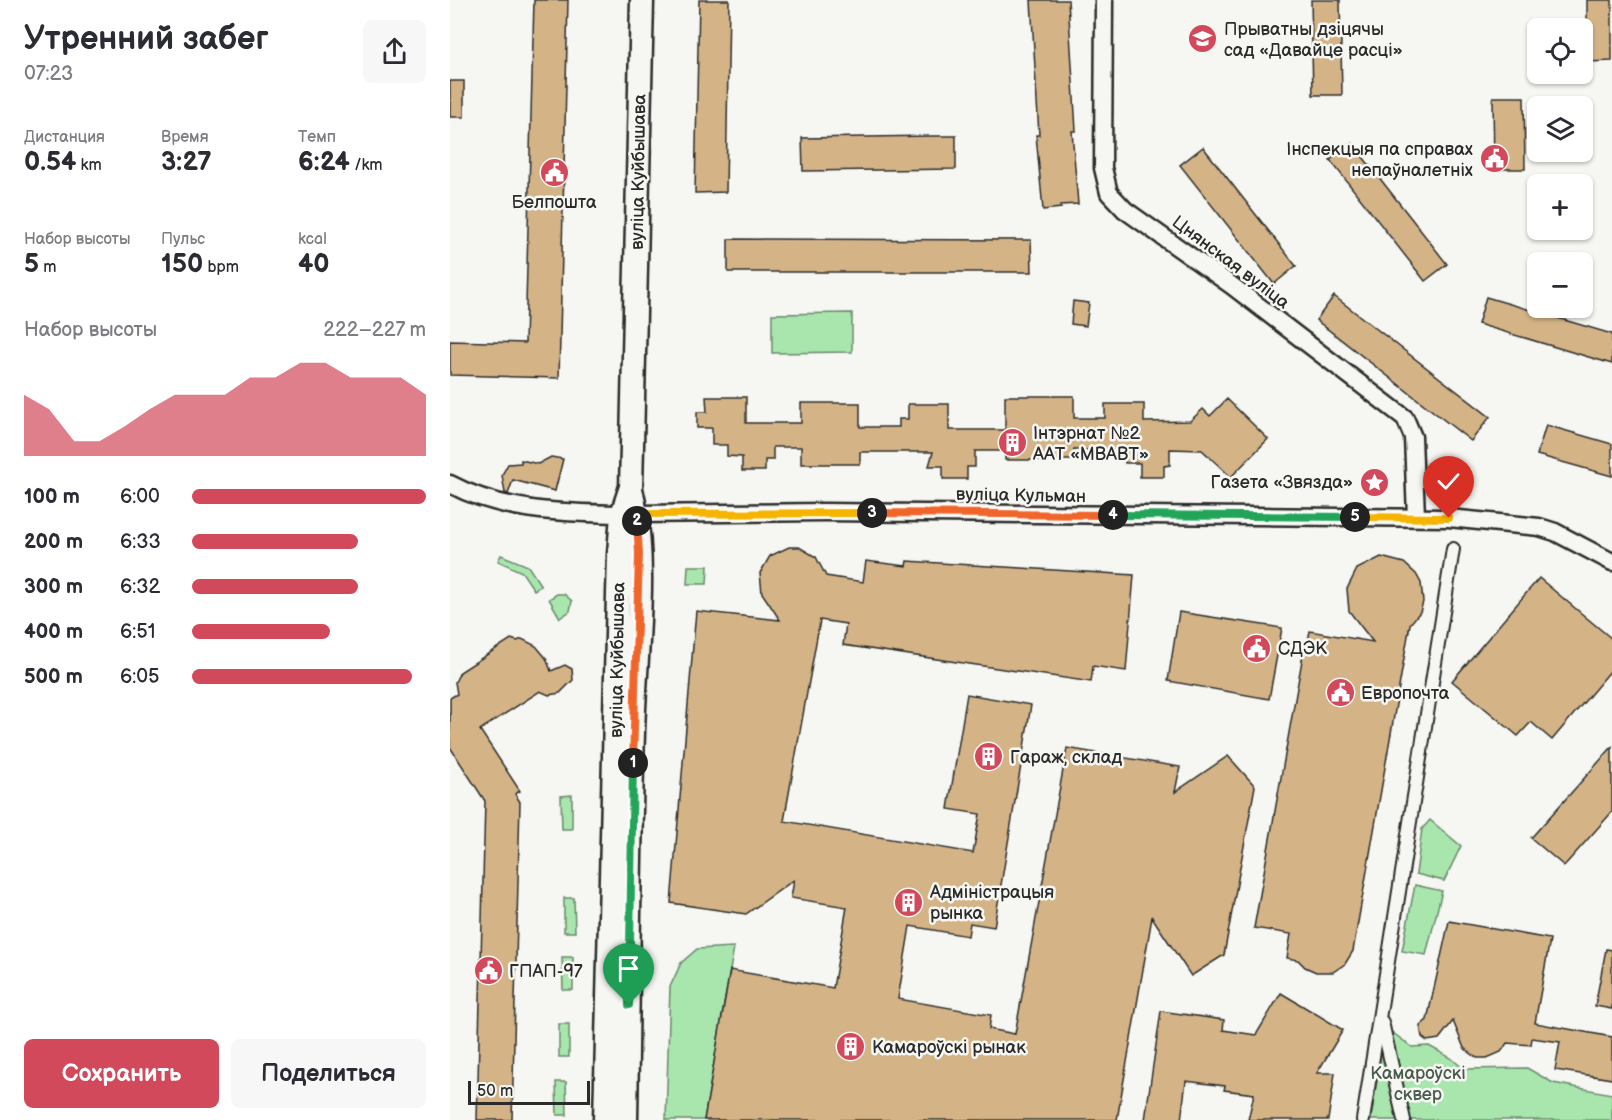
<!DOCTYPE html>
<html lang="ru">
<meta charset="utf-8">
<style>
:root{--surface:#fff;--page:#f7f7f7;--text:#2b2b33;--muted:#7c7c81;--accent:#d1495b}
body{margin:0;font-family:"Balsamiq Sans",sans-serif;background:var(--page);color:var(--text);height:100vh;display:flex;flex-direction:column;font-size:22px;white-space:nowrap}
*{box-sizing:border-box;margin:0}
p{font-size:20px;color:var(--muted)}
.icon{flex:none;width:33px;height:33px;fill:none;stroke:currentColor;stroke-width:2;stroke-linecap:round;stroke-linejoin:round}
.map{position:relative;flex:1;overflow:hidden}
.drawer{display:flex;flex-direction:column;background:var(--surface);width:450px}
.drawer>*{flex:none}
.fabs{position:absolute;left:1077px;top:18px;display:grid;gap:12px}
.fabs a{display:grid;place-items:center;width:66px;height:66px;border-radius:9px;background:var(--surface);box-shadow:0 2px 4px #0004;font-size:30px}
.scale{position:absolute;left:18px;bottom:15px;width:122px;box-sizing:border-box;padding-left:6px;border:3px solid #2b2b2b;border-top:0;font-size:16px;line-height:21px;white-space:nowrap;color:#2b2b2b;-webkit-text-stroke:4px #f6f6f2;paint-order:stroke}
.pin{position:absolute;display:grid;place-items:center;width:51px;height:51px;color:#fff;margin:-62px -26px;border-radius:50% 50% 50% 0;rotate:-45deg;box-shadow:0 0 6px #0007}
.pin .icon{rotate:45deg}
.km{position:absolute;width:30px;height:30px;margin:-15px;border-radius:50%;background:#222;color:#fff;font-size:16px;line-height:30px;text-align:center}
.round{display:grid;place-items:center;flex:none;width:63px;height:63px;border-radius:9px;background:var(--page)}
.headline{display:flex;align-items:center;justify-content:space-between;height:102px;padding:0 24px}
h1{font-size:33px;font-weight:700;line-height:45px}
.metrics{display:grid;grid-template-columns:repeat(3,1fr);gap:9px;height:102px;padding:6px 24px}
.metrics div{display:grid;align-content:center}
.metrics b{font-size:26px;font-weight:700}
.metrics small{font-size:16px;font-weight:400}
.metrics p{font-size:16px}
.chart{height:168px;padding:12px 24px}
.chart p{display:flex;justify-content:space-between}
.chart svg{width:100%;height:108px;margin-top:6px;fill:var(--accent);opacity:.7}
.cta{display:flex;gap:12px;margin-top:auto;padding:12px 24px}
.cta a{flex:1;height:69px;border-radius:9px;background:var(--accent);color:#fff;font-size:24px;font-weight:700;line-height:69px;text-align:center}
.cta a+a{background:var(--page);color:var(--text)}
ul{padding:0 24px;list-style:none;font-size:20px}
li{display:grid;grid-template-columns:96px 72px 1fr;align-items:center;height:45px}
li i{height:15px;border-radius:8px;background:var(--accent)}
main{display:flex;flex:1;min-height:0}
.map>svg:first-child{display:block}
.green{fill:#a8e6ad;stroke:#6a886c;stroke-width:1.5}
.building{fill:#d4b487;stroke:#2b2b2b;stroke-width:1.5}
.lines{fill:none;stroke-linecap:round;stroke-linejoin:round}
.pedestrian-casing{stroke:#2b2b2b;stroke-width:16}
.minor-casing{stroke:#2b2b2b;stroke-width:21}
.secondary-casing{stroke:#2b2b2b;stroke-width:27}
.pedestrian{stroke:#f6f6f2;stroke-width:12}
.minor{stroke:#f6f6f2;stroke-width:16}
.secondary{stroke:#f6f6f2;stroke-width:22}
.split-1-casing{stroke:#fff;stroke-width:12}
.split-2-casing{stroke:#fff;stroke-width:12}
.split-3-casing{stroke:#fff;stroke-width:12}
.split-4-casing{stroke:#fff;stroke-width:12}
.split-5-casing{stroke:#fff;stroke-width:12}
.split-6-casing{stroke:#fff;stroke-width:12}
.split-1{stroke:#22a559;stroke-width:8}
.split-2{stroke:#f0652b;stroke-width:8}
.split-3{stroke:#f5b400;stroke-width:8}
.split-4{stroke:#f0652b;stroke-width:8}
.split-5{stroke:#22a559;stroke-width:8}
.split-6{stroke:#f5b400;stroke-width:8}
.labels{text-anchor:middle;stroke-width:5;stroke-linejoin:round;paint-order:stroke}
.poi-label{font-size:18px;fill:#2b2b2b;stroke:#f6f6f2;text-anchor:start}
.street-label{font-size:18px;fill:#2b2b2b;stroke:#f6f6f2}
.park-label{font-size:18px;fill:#4a5a4c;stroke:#f6f6f2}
</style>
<main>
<section class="drawer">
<div class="headline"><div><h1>Утренний забег</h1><p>07:23</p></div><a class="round"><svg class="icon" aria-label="share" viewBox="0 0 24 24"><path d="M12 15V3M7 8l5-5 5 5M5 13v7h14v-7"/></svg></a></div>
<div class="metrics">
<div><p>Дистанция</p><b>0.54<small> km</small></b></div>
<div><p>Время</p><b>3:27</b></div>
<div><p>Темп</p><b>6:24<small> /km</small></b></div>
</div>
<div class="metrics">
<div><p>Набор высоты</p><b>5<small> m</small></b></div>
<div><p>Пульс</p><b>150<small> bpm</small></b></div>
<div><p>kcal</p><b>40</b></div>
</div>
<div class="chart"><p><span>Набор высоты</span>222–227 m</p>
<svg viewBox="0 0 160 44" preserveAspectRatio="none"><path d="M0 44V19L10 25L20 38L30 38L40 32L50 25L60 19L70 19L80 19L90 12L100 12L110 6L120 6L130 12L140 12L150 12L160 19V44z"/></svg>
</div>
<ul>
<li><b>100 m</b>6:00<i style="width:100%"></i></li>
<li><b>200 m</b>6:33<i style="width:71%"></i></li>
<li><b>300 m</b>6:32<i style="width:71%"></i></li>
<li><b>400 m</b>6:51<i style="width:59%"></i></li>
<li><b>500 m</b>6:05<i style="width:94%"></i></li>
</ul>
<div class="cta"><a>Сохранить</a><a>Поделиться</a></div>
</section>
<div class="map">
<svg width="1162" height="1120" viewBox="0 0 1162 1120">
<rect width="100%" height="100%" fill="#f6f6f2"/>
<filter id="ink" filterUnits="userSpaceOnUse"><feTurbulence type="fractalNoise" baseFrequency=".0167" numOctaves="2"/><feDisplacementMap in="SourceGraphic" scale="12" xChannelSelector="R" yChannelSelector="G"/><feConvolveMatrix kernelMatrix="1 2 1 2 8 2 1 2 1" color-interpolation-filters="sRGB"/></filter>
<g filter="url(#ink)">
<!-- green -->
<g class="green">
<polygon points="402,313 402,352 322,353 322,314"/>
<polygon points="51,555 78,566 91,586 84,590 72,572 48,561"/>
<polygon points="238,566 258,566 257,584 237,584"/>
<polygon points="107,594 114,594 122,601 120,611 110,618 99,599"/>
<polygon points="122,795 122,829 112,829 111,796"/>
<polygon points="980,820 1011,846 994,881 966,874 972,829"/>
<polygon points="965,885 992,891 976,955 952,951"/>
<polygon points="114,898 124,898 125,932 114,932"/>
<polygon points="284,947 254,1120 216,1120 220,987 231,963 247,949"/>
<polygon points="112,957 123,957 123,990 113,990"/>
<rect x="109" y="1024" width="10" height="33"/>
<polygon points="935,1027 962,1047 979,1046 1001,1058 1014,1069 1077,1068 1103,1083 1162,1094 1162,1120 921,1120"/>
<polygon points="106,1082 116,1082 117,1115 107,1115"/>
</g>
<!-- building -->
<g class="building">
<polygon points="84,0 118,0 109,378 0,375 0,341 75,343"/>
<polygon points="249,0 279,0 276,192 245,193"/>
<polygon points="581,0 618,0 626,131 622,131 628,204 610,205 611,208 593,210 586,135 589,135"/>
<polygon points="861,0 890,0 892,95 863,95"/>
<polygon points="1137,0 1162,0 1162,61 1137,62"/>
<rect x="0" y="81" width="14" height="36"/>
<polygon points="1043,97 1074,97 1075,169 1044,169"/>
<polygon points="483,136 506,136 506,169 353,171 352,138"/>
<polygon points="902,143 997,264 975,281 880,160"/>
<polygon points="753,147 846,266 824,284 730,165"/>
<polygon points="278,239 581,240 582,272 278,272"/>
<polygon points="884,296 1040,417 1021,441 866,320"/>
<polygon points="1036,297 1162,334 1162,364 1028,324"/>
<polygon points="623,301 639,303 636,326 621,324"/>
<polygon points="555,396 624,396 624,418 655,418 655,404 694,404 694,422 740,421 753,409 760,416 777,399 818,439 781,477 752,450 720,449 720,465 714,466 714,477 690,477 690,463 675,463 675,450 624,450 624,460 555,460 555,451 525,451 525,467 517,467 517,479 493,479 493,466 479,466 483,452 410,452 410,464 351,464 351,447 323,447 323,460 315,460 315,471 292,471 292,457 277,456 277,445 262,445 262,428 247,428 247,412 257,412 256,397 296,397 296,423 351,423 351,403 410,403 410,427 449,427 449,419 458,419 458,404 499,404 499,430 555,430"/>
<polygon points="1096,425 1162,444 1162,476 1087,455"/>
<polygon points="101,457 113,459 105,491 63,480 58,494 55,493 52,475 58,464 71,463 71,460 88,464"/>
<polygon points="339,547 349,547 366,557 376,576 413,582 416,561 456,566 457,561 684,575 676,671 643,666 641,682 393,645 396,624 370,620 334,821 523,853 530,814 498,809 517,694 581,705 544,927 520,923 518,936 460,926 448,999 541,1015 539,1029 565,1034 617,748 730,767 725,792 778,756 805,786 774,955 741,976 702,917 667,1120 254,1120 280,970 383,988 397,907 341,898 344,880 296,914 221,903 246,611 330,620 312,593 310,573 320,556"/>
<polygon points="931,557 954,563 966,574 971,583 973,602 970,612 960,624 903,951 895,964 883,972 866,972 855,967 848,960 837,958 841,934 804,928 854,649 856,650 860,631 923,642 899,611 897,589 907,569"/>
<polygon points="1089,578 1162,639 1162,669 1102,740 1081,722 1068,736 1002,681"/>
<polygon points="729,612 832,628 819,699 718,681"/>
<polygon points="61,639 67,641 72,639 86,646 96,658 101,671 115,665 122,669 123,680 110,693 99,695 90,691 30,730 70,791 65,794 70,802 62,1120 27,1120 35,801 0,747 0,698 7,694 5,682 10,672"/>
<polygon points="1162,747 1162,812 1114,866 1081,838"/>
<polygon points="999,921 1100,939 1085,1023 1162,1037 1162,1079 1105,1070 1110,1042 1082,1038 1081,1045 1057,1043 1051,1052 1037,1058 1027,1058 1014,1048 1003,1021 989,1039 977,1041 972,1037 970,1026 977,1020"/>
<polygon points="1156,949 1162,950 1162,1009 1145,1006"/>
<polygon points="831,993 893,1030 867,1073 885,1073 878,1120 798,1120 804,1094 774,1090 775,1086 736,1081 731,1120 695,1120 711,1011 774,1020 773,1030 806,1035"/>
</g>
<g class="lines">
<defs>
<g id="pedestrian">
<polyline points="932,1022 954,1120"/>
<polyline points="913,1120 1003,549"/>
</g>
<g id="minor">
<polyline points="654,0 653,168 659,193 675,210 781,285 955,418 963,437 966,517"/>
<path d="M0,484C52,512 113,513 172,514"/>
<polyline points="187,514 374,512 999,518 1089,527 1105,532 1162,562"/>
</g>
<g id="secondary">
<polyline points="155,1120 169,554 172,514 180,490"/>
<path d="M176,1120C178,991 179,862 183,733C185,657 199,563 181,489L192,0"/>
</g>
</defs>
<!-- pedestrian casing -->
<use href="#pedestrian" class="pedestrian-casing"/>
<!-- minor casing -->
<use href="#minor" class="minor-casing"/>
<!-- secondary casing -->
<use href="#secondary" class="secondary-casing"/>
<!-- pedestrian -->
<use href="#pedestrian" class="pedestrian"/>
<!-- minor -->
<use href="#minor" class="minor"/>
<!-- secondary -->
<use href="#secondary" class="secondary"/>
</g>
</g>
<g class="lines" filter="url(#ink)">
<defs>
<polyline id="split-1" points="179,1005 183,763"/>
<polyline id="split-2" points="183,763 189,554 187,521"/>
<polyline id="split-3" points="187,521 187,514 422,513"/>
<polyline id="split-4" points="422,513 663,515"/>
<polyline id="split-5" points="663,515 905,517"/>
<polyline id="split-6" points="905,517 999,518"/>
</defs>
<!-- split-1 casing -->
<use href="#split-1" class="split-1-casing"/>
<!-- split-2 casing -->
<use href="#split-2" class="split-2-casing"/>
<!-- split-3 casing -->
<use href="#split-3" class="split-3-casing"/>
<!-- split-4 casing -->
<use href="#split-4" class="split-4-casing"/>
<!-- split-5 casing -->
<use href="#split-5" class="split-5-casing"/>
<!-- split-6 casing -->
<use href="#split-6" class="split-6-casing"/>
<!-- split-1 -->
<use href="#split-1" class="split-1"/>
<!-- split-2 -->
<use href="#split-2" class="split-2"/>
<!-- split-3 -->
<use href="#split-3" class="split-3"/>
<!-- split-4 -->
<use href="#split-4" class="split-4"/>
<!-- split-5 -->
<use href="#split-5" class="split-5"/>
<!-- split-6 -->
<use href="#split-6" class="split-6"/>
</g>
<!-- icons -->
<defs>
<symbol id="school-disc" viewBox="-11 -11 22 22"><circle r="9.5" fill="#d1495b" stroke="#f6f6f2"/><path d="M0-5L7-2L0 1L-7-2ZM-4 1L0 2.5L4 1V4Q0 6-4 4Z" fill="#fff"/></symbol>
<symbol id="civic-disc" viewBox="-11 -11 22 22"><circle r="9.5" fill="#d1495b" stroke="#f6f6f2"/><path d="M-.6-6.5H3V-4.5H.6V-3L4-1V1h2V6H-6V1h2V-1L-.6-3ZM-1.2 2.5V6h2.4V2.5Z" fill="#fff"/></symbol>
<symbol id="building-disc" viewBox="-11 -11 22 22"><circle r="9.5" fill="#d1495b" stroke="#f6f6f2"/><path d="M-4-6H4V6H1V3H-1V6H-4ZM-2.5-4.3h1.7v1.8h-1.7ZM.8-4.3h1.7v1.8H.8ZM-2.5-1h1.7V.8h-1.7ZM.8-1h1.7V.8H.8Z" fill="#fff"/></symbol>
<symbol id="sight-disc" viewBox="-11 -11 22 22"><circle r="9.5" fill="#d1495b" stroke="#f6f6f2"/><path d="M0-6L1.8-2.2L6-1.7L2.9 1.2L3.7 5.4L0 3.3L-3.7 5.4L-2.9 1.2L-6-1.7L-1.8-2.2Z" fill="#fff"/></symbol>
</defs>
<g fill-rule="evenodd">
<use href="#school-disc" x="736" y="22" width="33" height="33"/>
<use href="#civic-disc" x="1028" y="142" width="33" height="33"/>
<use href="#civic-disc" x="88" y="156" width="33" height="33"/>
<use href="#building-disc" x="546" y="426" width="33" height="33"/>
<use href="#sight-disc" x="908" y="466" width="33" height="33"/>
<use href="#civic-disc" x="790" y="632" width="33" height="33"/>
<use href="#civic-disc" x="874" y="676" width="33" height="33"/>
<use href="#building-disc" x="522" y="740" width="33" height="33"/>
<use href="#building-disc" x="442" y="886" width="33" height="33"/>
<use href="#civic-disc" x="22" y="954" width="33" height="33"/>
<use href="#building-disc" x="384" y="1030" width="33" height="33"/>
</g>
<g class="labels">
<!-- poi labels -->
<g class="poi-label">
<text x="774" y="35">Прыватны дзіцячы<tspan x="774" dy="21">сад «Давайце расці»</tspan></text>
<text x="1023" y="155" text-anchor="end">Інспекцыя па справах<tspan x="1023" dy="21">непаўналетніх</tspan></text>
<text x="104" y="208" text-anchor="middle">Белпошта</text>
<text x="583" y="439">Інтэрнат №2<tspan x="583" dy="21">ААТ «МВАВТ»</tspan></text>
<text x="903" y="488" text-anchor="end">Газета «Звязда»</text>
<text x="828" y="654">СДЭК</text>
<text x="911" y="699">Европочта</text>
<text x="560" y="763">Гараж, склад</text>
<text x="480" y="898">Адміністрацыя<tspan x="480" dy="21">рынка</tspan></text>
<text x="59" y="977">ГПАП-97</text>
<text x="422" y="1053">Камароўскі рынак</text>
</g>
<!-- street labels -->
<g class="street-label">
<text transform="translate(188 172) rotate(-89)" y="6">вуліца Куйбышава</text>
<text transform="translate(781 262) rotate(37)" y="6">Цнянская вуліца</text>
<text transform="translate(571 495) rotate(1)" y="6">вуліца Кульман</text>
<text transform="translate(167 660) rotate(-89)" y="6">вуліца Куйбышава</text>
</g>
<!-- park labels -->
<g class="park-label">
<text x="968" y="1079">Камароўскі<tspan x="968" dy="21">сквер</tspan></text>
</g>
</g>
</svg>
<div class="fabs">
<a><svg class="icon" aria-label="locate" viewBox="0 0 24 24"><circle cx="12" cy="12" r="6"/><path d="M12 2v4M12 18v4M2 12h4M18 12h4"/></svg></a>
<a><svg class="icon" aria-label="layers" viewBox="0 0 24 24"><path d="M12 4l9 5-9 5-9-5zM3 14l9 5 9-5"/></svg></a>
<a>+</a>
<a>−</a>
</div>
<div class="scale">50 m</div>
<div class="pin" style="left:179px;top:1005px;background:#1e9e55"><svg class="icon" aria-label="arrive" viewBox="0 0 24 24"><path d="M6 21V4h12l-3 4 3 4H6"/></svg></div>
<div class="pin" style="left:999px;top:518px;background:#d93025"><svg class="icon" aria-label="check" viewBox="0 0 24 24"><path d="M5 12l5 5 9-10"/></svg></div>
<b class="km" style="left:183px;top:763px">1</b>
<b class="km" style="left:187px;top:521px">2</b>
<b class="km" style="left:422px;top:513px">3</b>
<b class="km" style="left:663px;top:515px">4</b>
<b class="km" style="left:905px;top:517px">5</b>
</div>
</main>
